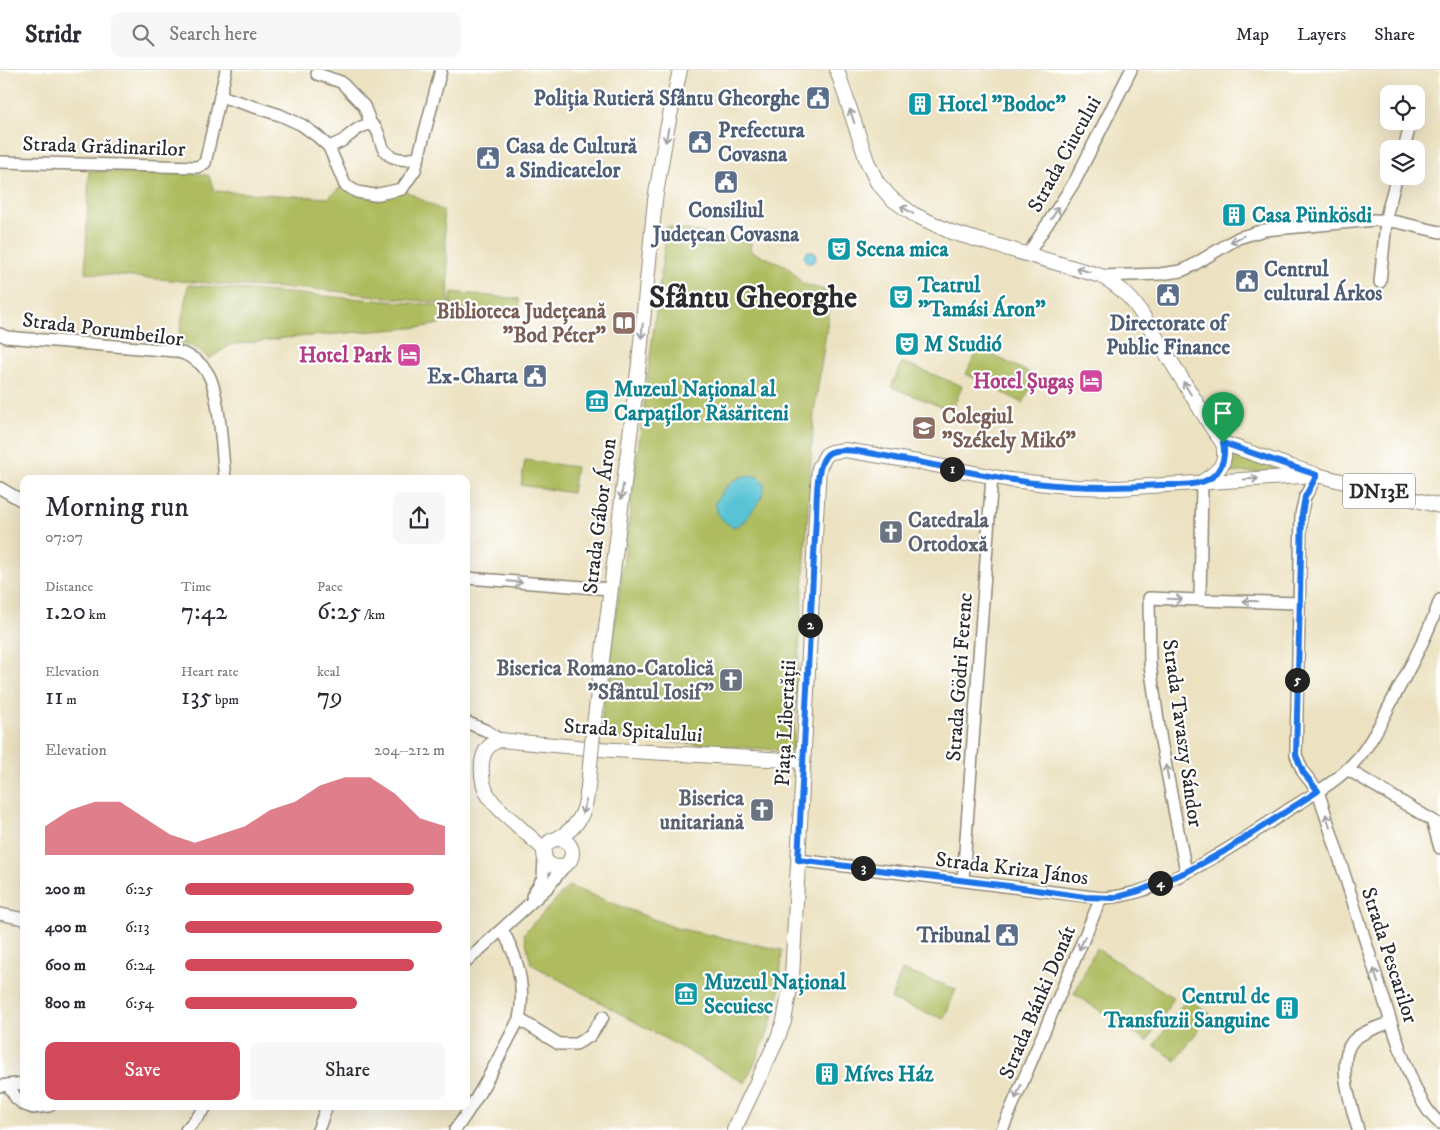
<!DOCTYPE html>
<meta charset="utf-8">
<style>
:root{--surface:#fff;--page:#f7f7f7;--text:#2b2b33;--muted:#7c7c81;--line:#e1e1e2;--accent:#d1495b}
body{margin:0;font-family:"IM FELL DW Pica",serif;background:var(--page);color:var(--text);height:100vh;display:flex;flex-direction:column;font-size:19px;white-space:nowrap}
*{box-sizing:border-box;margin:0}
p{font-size:16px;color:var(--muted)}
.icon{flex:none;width:28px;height:28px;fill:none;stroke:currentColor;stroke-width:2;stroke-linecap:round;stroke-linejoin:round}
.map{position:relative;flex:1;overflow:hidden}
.sheet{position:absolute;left:20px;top:405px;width:450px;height:635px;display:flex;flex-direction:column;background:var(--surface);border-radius:10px;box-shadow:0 5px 20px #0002}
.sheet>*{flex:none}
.fabs{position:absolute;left:1380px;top:15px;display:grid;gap:10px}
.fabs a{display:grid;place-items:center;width:45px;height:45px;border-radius:10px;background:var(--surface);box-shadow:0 5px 20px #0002;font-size:25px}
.pin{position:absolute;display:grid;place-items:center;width:42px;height:42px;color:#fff;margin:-51px -21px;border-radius:50% 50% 50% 0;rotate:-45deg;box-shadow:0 0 5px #0007}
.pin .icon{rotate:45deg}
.km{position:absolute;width:25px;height:25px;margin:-12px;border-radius:50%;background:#222;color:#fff;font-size:14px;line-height:25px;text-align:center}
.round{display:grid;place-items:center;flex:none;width:52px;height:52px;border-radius:10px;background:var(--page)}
.headline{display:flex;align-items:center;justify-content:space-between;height:85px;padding:0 25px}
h1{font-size:28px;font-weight:600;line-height:38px}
.figures{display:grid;grid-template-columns:repeat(3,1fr);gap:8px;height:85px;padding:5px 25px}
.figures div{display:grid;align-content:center}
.figures b{font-size:25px;font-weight:600}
.figures small{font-size:14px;font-weight:400}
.figures p{font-size:14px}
.chart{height:140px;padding:10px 25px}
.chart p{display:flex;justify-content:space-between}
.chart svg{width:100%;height:90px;margin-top:5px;fill:var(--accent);opacity:.7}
.cta{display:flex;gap:10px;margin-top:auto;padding:10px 25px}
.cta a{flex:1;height:58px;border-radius:10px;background:var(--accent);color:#fff;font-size:20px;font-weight:600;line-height:58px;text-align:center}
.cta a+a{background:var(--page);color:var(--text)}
ul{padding:0 25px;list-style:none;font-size:16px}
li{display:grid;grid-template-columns:80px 60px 1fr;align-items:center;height:38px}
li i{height:12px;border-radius:6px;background:var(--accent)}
header{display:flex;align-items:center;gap:30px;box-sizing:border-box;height:70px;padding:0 25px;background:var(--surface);border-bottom:1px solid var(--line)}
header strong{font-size:24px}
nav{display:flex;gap:28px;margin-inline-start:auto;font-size:18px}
.search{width:350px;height:45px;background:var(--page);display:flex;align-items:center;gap:12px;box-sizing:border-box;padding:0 18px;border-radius:10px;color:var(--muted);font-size:19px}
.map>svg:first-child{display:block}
.green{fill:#aebc5e;stroke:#6c7444}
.water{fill:#59c3d4;stroke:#427780}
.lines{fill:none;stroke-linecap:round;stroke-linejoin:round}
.minor-casing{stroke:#8c8676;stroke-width:14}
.major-casing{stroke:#8c8676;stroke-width:16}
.minor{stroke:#fff;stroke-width:11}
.major{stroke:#fff;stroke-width:14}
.major-bridge-casing{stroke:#8c8676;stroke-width:16;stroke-linecap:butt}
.major-bridge{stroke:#fff;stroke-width:14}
.oneway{stroke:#a0a0a0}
.route-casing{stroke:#fff;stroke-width:10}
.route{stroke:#1a73e8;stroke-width:6}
.labels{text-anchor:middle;stroke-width:4.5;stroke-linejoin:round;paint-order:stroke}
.shield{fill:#fff;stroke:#6b6b6b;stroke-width:1}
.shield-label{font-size:20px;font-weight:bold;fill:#2b2b2b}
.service-label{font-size:21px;font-weight:bold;fill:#4e5e75;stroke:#fff;text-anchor:end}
.culture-label{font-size:21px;font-weight:bold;fill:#0d838f;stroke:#fff;text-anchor:start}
.street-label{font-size:21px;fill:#2b2b2b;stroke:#fff}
.education-label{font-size:21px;font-weight:bold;fill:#785e54;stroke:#fff;text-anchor:end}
.hotel-label{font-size:21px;font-weight:bold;fill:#b23c85;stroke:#fff;text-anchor:end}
.worship-label{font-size:21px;font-weight:bold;fill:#5b616d;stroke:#fff;text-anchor:end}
.town-label{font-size:31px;font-weight:bold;fill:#2b2b2b;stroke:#fff}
</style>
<header>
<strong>Stridr</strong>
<div class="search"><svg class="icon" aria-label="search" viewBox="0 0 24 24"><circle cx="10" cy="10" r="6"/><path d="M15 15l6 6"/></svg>Search here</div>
<nav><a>Map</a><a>Layers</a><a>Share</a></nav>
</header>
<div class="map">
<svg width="1440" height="1060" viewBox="0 0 1440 1060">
<rect width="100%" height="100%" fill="#fff"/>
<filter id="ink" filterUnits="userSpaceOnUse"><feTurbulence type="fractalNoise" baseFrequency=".02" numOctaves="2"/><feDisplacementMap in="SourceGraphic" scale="10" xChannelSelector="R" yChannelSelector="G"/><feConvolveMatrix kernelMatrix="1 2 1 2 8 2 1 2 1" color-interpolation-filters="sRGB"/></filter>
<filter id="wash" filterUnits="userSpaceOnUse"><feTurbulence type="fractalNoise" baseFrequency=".0096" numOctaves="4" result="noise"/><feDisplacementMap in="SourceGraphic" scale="20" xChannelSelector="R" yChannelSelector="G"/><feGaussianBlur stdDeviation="1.12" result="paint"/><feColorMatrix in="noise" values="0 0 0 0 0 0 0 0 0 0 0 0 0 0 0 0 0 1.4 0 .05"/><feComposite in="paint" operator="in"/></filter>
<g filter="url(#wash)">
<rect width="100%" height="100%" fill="#ece2c1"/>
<!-- green -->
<g class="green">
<polygon points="89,101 201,104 209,106 214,121 328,128 346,112 374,125 402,119 443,141 448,200 449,234 324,220 242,216 85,203"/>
<polygon points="667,156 751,173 750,181 787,196 803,214 832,222 814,343 793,681 599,667 624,488"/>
<polygon points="188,215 450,236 452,222 519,229 520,239 423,257 286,268 230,275 209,289 198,279 178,271"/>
<polygon points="978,278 1036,306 1023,333 966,304"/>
<polygon points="902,292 962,316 952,341 891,317"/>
<polygon points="1229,379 1295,401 1222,403"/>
<polygon points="525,390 576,397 572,423 521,415"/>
<polygon points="569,816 676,858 782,880 779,925 767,966 745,1013 531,894 524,863"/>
<polygon points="1096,878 1174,928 1147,971 1074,924"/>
<polygon points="902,900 956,919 944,949 891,930"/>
<polygon points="1187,928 1210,944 1176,991 1154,975"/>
</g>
<!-- water -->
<g class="water">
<circle cx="810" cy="187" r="6"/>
<path d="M749,405C776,408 761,430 751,442C748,446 744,452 740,454C738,456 735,456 733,457C722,451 717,446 715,433C723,419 733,408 749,405Z"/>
</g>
</g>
<g filter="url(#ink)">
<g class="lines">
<defs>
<g id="minor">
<polyline points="317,4 341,12 364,36 371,54"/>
<polyline points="220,26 280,45 302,55 317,66 329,77 345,115 357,122 374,125 402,119 415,100 441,0"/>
<polyline points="1416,28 1416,27"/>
<path d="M329,77C335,74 343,72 347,67C355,61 361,55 371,54C380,60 379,69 383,78C390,91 407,91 419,87"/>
<polyline points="1404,79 1411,51"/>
<polyline points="0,92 197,97 205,93 226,0"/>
<polyline points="1028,184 1075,111 1131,0"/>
<polyline points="1101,206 1160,204 1181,201 1190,197 1238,168 1264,160 1375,150 1397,152 1440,162"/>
<polyline points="1380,212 1387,143 1397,106"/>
<path d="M0,264L6,267L175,281C187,284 200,291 207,302C220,321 222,384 225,409"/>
<path d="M1317,405L1305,427L1301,444L1296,685L1303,702L1318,721L1391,952C1401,980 1417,1037 1440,1053"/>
<polyline points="1202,412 1200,530 1299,533"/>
<polyline points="0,418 24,432"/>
<polyline points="466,508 610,519"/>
<polyline points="466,652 487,661 500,670"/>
<polyline points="1347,699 1440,755"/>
<polyline points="1432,750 1440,778"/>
<path d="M798,790L1101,828C1163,826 1237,774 1288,740C1312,725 1340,710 1358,688C1372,672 1381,652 1391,633C1409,599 1427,567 1440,530"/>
<polyline points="1186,802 1161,671 1150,595 1149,528 1200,530"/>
<polyline points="963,810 992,406"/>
<polyline points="532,826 543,808 544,787"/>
<polyline points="0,844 24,849"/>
<polyline points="466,892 548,817 566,794"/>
<polyline points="519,949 559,974 576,974 590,966 603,947"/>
<polyline points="8,1015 16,1028 24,1035"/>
<polyline points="0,1016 24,1013"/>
<polyline points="28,1036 33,1038 49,1036"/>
<polyline points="186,1060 207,1036"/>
<polyline points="318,1060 327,1036"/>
<path d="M455,1060C481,1025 499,987 519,949C526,917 518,887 502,860"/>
<polyline points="1002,1060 1101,828"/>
<path d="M1358,1060C1352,1037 1336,993 1352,972C1360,962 1379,957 1391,952"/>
</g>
<g id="major">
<path d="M837,0L867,91L877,112L892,129L913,144L951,162L1101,206C1118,215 1130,226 1140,241L1212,358L1223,373L1289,396L1317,405L1440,436"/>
<path d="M1202,412C1219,401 1228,394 1223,373"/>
<polyline points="593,663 639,293 655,130 667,59 680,0"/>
<path d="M558,768C589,752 587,726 590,695"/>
<circle cx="558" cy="783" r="14"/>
<path d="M544,779C534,770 524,762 515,753C494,735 479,723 482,692C484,680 489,674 500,670L598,679L802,691"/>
<polyline points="734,1060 777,970 784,951 792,908 816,448 819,398 826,385 831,382 845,380 924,393 1010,410 1075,417 1120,418 1317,405"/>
</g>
</defs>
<!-- minor casing -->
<use href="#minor" class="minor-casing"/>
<!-- major casing -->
<use href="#major" class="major-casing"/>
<!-- minor -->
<use href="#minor" class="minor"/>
<!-- major -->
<use href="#major" class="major"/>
<defs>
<polyline id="major-bridge" points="590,695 593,663"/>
</defs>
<!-- major-bridge casing -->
<use href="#major-bridge" class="major-bridge-casing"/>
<!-- major-bridge -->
<use href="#major-bridge" class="major-bridge"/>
</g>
<!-- one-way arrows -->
<defs><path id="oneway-shaft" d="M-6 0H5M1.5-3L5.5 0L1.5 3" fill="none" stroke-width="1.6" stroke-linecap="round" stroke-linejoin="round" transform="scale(1.25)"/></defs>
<g class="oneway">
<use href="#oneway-shaft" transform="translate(852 46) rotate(-108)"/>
<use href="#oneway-shaft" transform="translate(667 65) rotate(101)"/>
<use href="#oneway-shaft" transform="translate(907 140) rotate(-148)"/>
<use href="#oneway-shaft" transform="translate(1055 143) rotate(-57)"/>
<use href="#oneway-shaft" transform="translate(1237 169) rotate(154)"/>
<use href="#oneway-shaft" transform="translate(1083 200) rotate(-163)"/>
<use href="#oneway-shaft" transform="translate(642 261) rotate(96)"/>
<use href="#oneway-shaft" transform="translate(1187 318) rotate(-121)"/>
<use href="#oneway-shaft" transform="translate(1251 409) rotate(-3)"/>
<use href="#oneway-shaft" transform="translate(622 422) rotate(98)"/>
<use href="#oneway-shaft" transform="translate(515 512) rotate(5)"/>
<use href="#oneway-shaft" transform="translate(1175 529) rotate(2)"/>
<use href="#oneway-shaft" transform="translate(1250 531) rotate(-178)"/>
<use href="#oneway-shaft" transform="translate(1167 702) rotate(-100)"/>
<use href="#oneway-shaft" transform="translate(584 737) rotate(106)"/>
<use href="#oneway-shaft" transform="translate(1328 751) rotate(-108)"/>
<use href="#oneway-shaft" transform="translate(1082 873) rotate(113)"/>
<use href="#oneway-shaft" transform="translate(1376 906) rotate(-107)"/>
<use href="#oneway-shaft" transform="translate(1018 1022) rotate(113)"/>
</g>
</g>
<g class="lines" filter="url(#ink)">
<defs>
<path id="route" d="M1223,373L1317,405L1305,427L1302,444L1296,685L1303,702L1318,721L1223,782L1186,802L1139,821L1113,828L1085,827L1008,816L798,790L816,448C817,432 815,392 829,383C843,375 884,386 900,389C945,396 990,408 1035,413C1077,418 1118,418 1160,415C1173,415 1189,416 1202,412C1219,407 1227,390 1223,373Z"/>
</defs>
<!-- route casing -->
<use href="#route" class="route-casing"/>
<!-- route -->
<use href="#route" class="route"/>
</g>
<!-- icons -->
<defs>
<symbol id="civic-square" viewBox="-11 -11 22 22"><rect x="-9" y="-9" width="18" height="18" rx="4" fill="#5c6f8a" stroke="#fff"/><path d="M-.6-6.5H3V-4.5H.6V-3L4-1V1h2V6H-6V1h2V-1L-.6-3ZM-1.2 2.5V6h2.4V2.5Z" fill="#fff"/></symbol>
<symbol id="building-square" viewBox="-11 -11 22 22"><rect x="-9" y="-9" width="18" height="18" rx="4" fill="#0f9aa8" stroke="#fff"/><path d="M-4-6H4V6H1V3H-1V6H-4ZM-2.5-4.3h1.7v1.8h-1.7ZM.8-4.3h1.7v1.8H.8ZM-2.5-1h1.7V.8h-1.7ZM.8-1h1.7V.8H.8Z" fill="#fff"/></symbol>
<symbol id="theatre-square" viewBox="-11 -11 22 22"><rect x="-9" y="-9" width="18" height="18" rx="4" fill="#0f9aa8" stroke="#fff"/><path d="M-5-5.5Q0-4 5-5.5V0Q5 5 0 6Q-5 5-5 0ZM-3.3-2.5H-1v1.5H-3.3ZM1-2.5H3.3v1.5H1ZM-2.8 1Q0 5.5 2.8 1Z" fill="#fff"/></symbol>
<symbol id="library-square" viewBox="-11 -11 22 22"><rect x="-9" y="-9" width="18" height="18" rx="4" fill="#8d6e63" stroke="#fff"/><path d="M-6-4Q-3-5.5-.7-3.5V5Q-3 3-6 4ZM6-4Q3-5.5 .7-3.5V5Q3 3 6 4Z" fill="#fff"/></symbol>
<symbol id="hotel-square" viewBox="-11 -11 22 22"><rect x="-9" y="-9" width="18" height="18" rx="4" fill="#d1479c" stroke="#fff"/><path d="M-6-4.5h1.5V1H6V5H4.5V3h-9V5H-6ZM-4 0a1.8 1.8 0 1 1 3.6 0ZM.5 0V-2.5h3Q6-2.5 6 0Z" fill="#fff"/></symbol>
<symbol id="museum-square" viewBox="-11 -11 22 22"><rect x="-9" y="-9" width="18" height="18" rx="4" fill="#0f9aa8" stroke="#fff"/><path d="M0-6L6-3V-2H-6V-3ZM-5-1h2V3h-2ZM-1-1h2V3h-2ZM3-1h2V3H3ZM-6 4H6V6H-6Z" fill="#fff"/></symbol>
<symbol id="school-square" viewBox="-11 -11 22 22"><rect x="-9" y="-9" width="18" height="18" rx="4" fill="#8d6e63" stroke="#fff"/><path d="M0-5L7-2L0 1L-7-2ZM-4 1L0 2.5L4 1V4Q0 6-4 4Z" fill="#fff"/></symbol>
<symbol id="church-square" viewBox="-11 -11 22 22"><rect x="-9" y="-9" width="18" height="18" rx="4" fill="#6b7280" stroke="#fff"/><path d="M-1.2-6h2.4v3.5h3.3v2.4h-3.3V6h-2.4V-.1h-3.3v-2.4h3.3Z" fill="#fff"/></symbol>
</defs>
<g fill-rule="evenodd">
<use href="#civic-square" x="804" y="14" width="28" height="28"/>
<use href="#building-square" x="906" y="20" width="28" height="28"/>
<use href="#civic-square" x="686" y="58" width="28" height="28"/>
<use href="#civic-square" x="474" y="74" width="28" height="28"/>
<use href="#civic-square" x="712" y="98" width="28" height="28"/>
<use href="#building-square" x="1220" y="131" width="28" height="28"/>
<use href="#theatre-square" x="825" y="165" width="28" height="28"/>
<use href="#civic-square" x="1233" y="197" width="28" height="28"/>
<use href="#civic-square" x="1154" y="211" width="28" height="28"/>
<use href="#theatre-square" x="887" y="213" width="28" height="28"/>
<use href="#library-square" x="610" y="239" width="28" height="28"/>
<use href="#theatre-square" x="893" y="260" width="28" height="28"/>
<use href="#hotel-square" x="395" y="271" width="28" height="28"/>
<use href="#civic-square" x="521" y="292" width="28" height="28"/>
<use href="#hotel-square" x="1077" y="297" width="28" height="28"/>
<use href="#museum-square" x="583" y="317" width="28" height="28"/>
<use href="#school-square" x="910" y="344" width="28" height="28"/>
<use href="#church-square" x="877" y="448" width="28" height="28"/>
<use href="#church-square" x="717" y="596" width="28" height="28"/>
<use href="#church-square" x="748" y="726" width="28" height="28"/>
<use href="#civic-square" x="993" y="851" width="28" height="28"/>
<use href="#museum-square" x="672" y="910" width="28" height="28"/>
<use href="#building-square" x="1273" y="924" width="28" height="28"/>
<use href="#building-square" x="813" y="990" width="28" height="28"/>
</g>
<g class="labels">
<!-- shield labels -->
<rect class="shield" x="1343" y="403.5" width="72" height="35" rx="4"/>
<g class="shield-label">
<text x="1379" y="428">DN13E</text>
</g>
<!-- service labels -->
<g class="service-label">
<text x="800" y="35">Poliția Rutieră Sfântu Gheorghe</text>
<text x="718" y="67" text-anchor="start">Prefectura<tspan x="718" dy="24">Covasna</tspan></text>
<text x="506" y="83" text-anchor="start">Casa de Cultură<tspan x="506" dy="24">a Sindicatelor</tspan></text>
<text x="726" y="147" text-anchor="middle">Consiliul<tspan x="726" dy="24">Județean Covasna</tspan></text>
<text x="1264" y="206" text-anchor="start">Centrul<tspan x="1264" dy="24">cultural Árkos</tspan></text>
<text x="1168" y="260" text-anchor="middle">Directorate of<tspan x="1168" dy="24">Public Finance</tspan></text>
<text x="518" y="313">Ex-Charta</text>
<text x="990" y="872">Tribunal</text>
</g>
<!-- culture labels -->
<g class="culture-label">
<text x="938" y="41">Hotel "Bodoc"</text>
<text x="1252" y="152">Casa Pünkösdi</text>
<text x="856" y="186">Scena mica</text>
<text x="918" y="222">Teatrul<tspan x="918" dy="24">"Tamási Áron"</tspan></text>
<text x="924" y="281">M Studió</text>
<text x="614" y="326">Muzeul Național al<tspan x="614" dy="24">Carpaților Răsăriteni</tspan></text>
<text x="704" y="919">Muzeul Național<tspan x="704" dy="24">Secuiesc</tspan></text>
<text x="1270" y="933" text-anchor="end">Centrul de<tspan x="1270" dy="24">Transfuzii Sanguine</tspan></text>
<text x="844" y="1011">Míves Ház</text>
</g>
<!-- street labels -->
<g class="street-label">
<text transform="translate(104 76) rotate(2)" y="7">Strada Grădinarilor</text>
<text transform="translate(1064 84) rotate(-61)" y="7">Strada Ciucului</text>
<text transform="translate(103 259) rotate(7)" y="7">Strada Porumbeilor</text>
<text transform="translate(599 446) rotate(-83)" y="7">Strada Gábor Áron</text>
<text transform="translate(959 607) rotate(-86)" y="7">Strada Gödri Ferenc</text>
<text transform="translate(785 653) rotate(-87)" y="7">Piața Libertății</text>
<text transform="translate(633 660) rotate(4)" y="7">Strada Spitalului</text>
<text transform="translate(1183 663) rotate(82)" y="7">Strada Tavaszy Sándor</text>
<text transform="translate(1012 798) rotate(7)" y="7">Strada Kriza János</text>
<text transform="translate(1390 885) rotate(72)" y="7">Strada Pescarilor</text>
<text transform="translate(1037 932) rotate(-67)" y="7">Strada Bánki Donát</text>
</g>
<!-- education labels -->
<g class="education-label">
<text x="606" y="248">Biblioteca Județeană<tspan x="606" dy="24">"Bod Péter"</tspan></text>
<text x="942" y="353" text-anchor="start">Colegiul<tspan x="942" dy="24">"Székely Mikó"</tspan></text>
</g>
<!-- hotel labels -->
<g class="hotel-label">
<text x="392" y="292">Hotel Park</text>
<text x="1074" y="318">Hotel Șugaș</text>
</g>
<!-- worship labels -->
<g class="worship-label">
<text x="908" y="457" text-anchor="start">Catedrala<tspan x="908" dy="24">Ortodoxă</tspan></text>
<text x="714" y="605">Biserica Romano-Catolică<tspan x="714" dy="24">"Sfântul Iosif"</tspan></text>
<text x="744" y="735">Biserica<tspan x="744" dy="24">unitariană</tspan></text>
</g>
<!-- town labels -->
<g class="town-label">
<text x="753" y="237">Sfântu Gheorghe</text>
</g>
</g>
</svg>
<div class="fabs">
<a><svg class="icon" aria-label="locate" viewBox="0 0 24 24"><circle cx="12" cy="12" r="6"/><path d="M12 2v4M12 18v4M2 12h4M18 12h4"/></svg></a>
<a><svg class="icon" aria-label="layers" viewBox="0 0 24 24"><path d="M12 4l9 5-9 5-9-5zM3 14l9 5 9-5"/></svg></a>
</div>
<div class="pin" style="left:1223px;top:373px;background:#1e9e55"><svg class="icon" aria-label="arrive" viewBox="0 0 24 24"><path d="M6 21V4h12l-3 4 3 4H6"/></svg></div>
<b class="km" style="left:952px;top:399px">1</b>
<b class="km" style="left:810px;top:555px">2</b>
<b class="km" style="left:863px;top:798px">3</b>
<b class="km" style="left:1160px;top:813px">4</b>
<b class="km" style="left:1297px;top:610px">5</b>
<section class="sheet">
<div class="headline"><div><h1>Morning run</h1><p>07:07</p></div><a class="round"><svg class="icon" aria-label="share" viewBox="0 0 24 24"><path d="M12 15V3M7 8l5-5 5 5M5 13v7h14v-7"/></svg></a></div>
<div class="figures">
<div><p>Distance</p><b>1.20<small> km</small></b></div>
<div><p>Time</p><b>7:42</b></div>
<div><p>Pace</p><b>6:25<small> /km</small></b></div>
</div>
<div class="figures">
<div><p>Elevation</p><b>11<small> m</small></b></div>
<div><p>Heart rate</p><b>135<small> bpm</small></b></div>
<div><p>kcal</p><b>79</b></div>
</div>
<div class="chart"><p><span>Elevation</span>204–212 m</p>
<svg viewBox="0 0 160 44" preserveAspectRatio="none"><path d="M0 44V30L10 22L20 18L30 18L40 26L50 34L60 38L70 34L80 30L90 22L100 18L110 10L120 6L130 6L140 14L150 26L160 30V44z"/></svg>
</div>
<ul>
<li><b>200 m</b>6:25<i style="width:88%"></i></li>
<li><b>400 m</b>6:13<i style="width:99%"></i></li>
<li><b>600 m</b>6:24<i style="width:88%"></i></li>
<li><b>800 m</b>6:54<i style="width:66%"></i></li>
</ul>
<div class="cta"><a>Save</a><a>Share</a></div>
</section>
</div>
